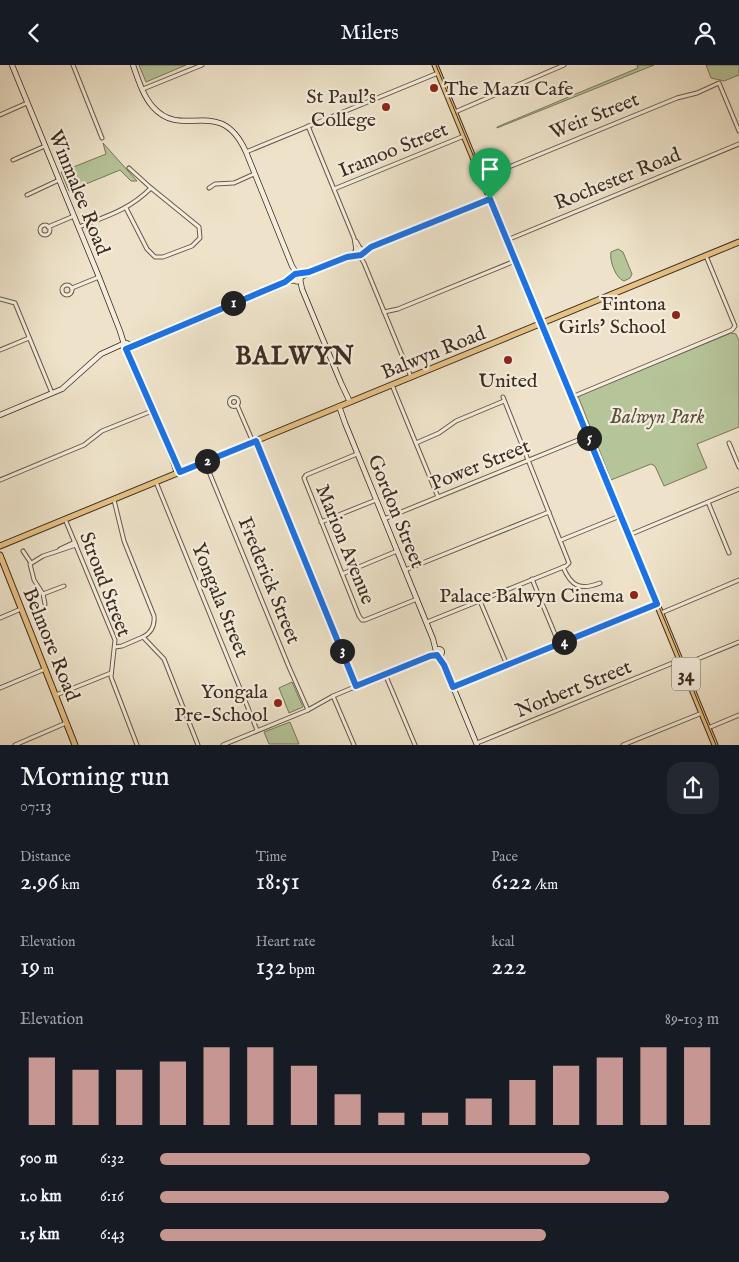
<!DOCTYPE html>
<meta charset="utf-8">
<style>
:root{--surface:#171b24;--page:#242831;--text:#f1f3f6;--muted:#9ea1a6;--accent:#c59692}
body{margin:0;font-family:"IM FELL English",serif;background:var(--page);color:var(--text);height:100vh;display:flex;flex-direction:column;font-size:19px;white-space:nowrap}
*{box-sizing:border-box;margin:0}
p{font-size:16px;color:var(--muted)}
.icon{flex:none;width:28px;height:28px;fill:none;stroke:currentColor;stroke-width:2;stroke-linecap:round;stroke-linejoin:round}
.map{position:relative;height:680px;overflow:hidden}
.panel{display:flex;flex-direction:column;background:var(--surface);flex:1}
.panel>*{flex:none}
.pin{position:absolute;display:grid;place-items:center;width:42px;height:42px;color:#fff;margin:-51px -21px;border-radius:50% 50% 50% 0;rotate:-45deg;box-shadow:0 0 5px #0007}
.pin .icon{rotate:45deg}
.km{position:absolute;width:25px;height:25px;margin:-12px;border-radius:50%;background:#222;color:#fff;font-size:14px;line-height:25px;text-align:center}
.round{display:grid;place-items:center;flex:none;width:52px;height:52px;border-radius:15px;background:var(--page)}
.headline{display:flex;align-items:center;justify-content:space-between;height:85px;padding:0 20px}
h1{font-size:28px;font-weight:600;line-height:38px}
.figures{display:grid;grid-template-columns:repeat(3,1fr);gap:8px;height:85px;padding:5px 20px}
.figures div{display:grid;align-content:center}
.figures b{font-size:25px;font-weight:600}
.figures small{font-size:14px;font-weight:400}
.figures p{font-size:14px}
.chart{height:140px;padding:10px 20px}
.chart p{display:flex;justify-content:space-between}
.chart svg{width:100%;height:90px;margin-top:5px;stroke:var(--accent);stroke-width:6}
ul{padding:0 20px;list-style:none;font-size:16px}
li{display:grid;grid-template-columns:80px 60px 1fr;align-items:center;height:38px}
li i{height:12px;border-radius:6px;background:var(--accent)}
header{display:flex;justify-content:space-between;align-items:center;height:65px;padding:0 20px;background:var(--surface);font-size:22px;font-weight:600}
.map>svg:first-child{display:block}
.green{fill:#b6c499;stroke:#79785c}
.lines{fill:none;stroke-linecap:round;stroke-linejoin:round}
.street-casing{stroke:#685a4a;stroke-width:5}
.secondary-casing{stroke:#3c2c20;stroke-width:6}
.primary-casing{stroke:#3c2c20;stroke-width:7}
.street{stroke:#f4eddd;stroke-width:3}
.secondary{stroke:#f4eddd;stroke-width:4.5}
.primary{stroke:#e7c285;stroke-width:5}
.tram{stroke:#3c2c20;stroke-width:1}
.route-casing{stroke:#fff;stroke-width:10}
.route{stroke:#1a73e8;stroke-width:6}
.poi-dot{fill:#8f2418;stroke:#f4eddd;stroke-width:2}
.labels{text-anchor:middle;stroke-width:4.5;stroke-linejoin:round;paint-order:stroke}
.shield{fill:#f4eddd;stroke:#736659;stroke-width:1}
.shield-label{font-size:19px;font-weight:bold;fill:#3c2c20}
.poi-label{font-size:20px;fill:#3c2c20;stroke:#f4eddd;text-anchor:end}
.street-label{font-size:20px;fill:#3c2c20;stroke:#f4eddd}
.park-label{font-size:20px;font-style:italic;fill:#5a523e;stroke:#f4eddd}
.district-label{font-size:25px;font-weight:bold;letter-spacing:1px;fill:#3c2c20;stroke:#f4eddd}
</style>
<header><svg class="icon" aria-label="back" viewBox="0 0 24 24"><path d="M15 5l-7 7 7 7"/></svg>Milers<svg class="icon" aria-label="person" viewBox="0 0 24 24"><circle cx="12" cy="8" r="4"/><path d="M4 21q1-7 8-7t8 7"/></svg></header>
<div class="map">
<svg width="739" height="680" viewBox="0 0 739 680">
<rect width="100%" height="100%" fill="#eee3ca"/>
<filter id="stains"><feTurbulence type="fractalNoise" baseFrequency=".004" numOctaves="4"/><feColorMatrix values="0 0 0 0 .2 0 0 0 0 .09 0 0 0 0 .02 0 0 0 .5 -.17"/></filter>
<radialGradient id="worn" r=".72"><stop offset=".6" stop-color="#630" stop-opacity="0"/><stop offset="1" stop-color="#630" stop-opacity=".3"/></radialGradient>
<!-- green -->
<g class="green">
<polygon points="139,0 186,0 146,17"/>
<polygon points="637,0 654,0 497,63 497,62 638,3"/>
<polygon points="706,0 739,0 739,10 724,16 711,13"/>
<polygon points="103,78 137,116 131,116 120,105 69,126 61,107 106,89"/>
<path d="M618,184L623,187L632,209L630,213L624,216C616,214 609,195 611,187Z"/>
<polygon points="731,268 736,269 739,276 739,362 697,379 707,403 664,421 655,401 651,399 611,415 578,331"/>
<polygon points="292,617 303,642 289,648 279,623"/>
<polygon points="290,657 299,679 269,679 264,667"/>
</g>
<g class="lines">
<defs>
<g id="street">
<polyline points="73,0 102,73"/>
<polyline points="143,24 202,0"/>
<polyline points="455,47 564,0"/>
<polyline points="0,50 27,38"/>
<polyline points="308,61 354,173 356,185"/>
<polyline points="246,87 438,8"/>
<polyline points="13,95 45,81"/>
<polyline points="482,113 677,33 697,28 719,18 739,66"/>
<polyline points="209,123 215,119 234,118 254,109"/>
<polyline points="334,124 464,71"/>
<polyline points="27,130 59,115"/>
<polyline points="126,143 147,184 155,192 163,192 192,181 200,173 199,162 151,123 129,103"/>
<circle cx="45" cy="165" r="5"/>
<polyline points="48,162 74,151"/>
<path d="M79,162C107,151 129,145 151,123"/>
<polyline points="507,175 739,79"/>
<polyline points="356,176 360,183"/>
<polyline points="359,190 364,198 411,312"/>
<circle cx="67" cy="225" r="5"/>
<polyline points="72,223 99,212"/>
<polyline points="0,234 15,238 52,328"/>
<polyline points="384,247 398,244 515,196"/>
<polyline points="0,285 29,273"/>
<polyline points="392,320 438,432"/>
<polyline points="572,332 732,265 735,261 706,191"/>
<circle cx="234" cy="337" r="4.5"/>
<polyline points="237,340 253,377"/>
<polyline points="256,376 356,621"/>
<polyline points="416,378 439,368 456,356 504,336"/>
<polyline points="729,378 739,402"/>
<polyline points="357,389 306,410 304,413 359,551 362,555 365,555 417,534"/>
<polyline points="205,397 289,602 308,645"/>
<polyline points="0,415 84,380 102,366 152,346"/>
<polyline points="156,417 257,665"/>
<path d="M114,435L124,476L154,551C155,561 151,568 143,572"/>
<polyline points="708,437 729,488"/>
<polyline points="65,454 115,575 111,612 137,680"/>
<polyline points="384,454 588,371"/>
<polyline points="321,457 376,435"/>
<polyline points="629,470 739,424"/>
<polyline points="561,475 620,451"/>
<polyline points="60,484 75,477"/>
<polyline points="23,486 31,498"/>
<path d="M563,502C571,521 580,526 600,518"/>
<polyline points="405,505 549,447"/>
<polyline points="342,509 397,486"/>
<polyline points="532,514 559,579"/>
<polyline points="64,521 43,529 34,515 30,499 43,491 76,480"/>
<polyline points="43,529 45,539"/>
<polyline points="480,536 507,600"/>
<polyline points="661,548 739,515"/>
<polyline points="0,553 21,544"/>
<polyline points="427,557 566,501 569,498 503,332"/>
<polyline points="115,582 122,581 143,572 164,594 198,680"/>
<polyline points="683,600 739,577"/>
<polyline points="385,609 415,680"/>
<polyline points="453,622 657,539"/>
<polyline points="0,623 45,604"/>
<polyline points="56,630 111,608"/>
<polyline points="333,631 354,680"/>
<polyline points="708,663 739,650"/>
<polyline points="477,678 680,595"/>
<polyline points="15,680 66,658"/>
<polyline points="223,680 308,645 333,631 429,591 437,590"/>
<polyline points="623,680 702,648"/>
</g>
<g id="secondary">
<polyline points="12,0 99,212 120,266 124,279"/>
<path d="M133,0C138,14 143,31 153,42C183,76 220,29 246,87L292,201L297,209"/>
<circle cx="359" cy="187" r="3.5"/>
<polyline points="363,187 371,182 490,134"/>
<circle cx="297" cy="213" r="3.5"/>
<path d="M300,213C316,202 338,193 358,190"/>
<polyline points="300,214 302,224 341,318 350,337"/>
<circle cx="126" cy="281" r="3"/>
<polyline points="129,282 234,237 285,217 295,215"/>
<polyline points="126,284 132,296 172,393 177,408"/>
<polyline points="339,341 345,358 433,574 436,586"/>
<polyline points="0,350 62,324 101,289 123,279"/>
<circle cx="439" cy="587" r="3"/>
<polyline points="438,590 444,600 477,680"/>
</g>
<g id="primary">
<polyline points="435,0 715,680"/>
<polyline points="0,481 739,177"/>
<polyline points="0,490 75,680"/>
</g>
</defs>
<!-- street casing -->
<use href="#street" class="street-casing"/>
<!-- secondary casing -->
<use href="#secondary" class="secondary-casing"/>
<!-- primary casing -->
<use href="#primary" class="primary-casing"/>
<!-- street -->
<use href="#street" class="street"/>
<!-- secondary -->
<use href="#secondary" class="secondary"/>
<!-- primary -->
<use href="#primary" class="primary"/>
<!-- tram -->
<polyline class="tram" points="436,0 716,680"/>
</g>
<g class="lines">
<defs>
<polygon id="route" points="490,134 657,539 453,622 444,600 437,590 430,591 356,621 256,376 180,407 126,284 285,217 295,209 309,207 347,192 361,190 371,182"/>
</defs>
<!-- route casing -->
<use href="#route" class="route-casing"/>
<!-- route -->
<use href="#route" class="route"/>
</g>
<!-- markers -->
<g class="poi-dot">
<circle cx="434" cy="23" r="5"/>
<circle cx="386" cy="42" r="5"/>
<circle cx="676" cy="250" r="5"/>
<circle cx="508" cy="295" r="5"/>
<circle cx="634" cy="530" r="5"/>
<circle cx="278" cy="638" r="5"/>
</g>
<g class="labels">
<!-- shield labels -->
<rect class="shield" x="672" y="592.5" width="28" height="33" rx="4"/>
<g class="shield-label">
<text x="686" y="616">34</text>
</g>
<!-- poi labels -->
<g class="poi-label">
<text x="444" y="30" text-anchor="start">The Mazu Cafe</text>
<text x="376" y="38">St Paul's<tspan x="376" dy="23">College</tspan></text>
<text x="666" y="245">Fintona<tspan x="666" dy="23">Girls' School</tspan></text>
<text x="508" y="322" text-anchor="middle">United</text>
<text x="624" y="537">Palace Balwyn Cinema</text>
<text x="268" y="633">Yongala<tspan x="268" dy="23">Pre-School</tspan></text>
</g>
<!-- street labels -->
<g class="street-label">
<text transform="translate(594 50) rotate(-22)" y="7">Weir Street</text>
<text transform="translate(393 84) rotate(-22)" y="7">Iramoo Street</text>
<text transform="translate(617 113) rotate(-22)" y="7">Rochester Road</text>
<text transform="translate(80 127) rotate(68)" y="7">Winmalee Road</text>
<text transform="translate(433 287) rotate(-22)" y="7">Balwyn Road</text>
<text transform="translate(480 399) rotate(-22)" y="7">Power Street</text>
<text transform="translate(397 446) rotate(68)" y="7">Gordon Street</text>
<text transform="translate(346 479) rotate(68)" y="7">Marion Avenue</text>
<text transform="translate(270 515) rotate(68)" y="7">Frederick Street</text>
<text transform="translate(106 519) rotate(69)" y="7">Stroud Street</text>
<text transform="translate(221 535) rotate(68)" y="7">Yongala Street</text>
<text transform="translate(52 579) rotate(68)" y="7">Belmore Road</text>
<text transform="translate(573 623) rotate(-22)" y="7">Norbert Street</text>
</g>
<!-- park labels -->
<g class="park-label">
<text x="657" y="358">Balwyn Park</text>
</g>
<!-- district labels -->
<g class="district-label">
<text x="295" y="299">BALWYN</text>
</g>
</g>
<rect width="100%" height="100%" filter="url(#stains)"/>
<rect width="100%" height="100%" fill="url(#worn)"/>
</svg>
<div class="pin" style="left:490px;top:134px;background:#1e9e55"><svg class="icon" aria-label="arrive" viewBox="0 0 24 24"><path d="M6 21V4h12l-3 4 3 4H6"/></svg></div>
<b class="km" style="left:233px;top:238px">1</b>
<b class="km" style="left:207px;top:396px">2</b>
<b class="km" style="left:342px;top:586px">3</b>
<b class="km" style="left:564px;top:577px">4</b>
<b class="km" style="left:589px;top:373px">5</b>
</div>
<section class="panel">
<div class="headline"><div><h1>Morning run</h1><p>07:13</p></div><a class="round"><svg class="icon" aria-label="share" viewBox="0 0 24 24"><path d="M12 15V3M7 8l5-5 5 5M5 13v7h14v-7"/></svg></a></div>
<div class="figures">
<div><p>Distance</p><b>2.96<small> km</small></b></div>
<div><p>Time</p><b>18:51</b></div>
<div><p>Pace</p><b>6:22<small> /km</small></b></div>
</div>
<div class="figures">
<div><p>Elevation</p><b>19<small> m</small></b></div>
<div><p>Heart rate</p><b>132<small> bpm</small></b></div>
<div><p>kcal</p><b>222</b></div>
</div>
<div class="chart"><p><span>Elevation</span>89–103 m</p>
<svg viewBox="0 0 160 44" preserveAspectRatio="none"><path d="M5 44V11M15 44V17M25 44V17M35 44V13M45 44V6M55 44V6M65 44V15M75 44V29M85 44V38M95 44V38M105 44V31M115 44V22M125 44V15M135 44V11M145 44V6M155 44V6"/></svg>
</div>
<ul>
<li><b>500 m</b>6:32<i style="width:77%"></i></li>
<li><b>1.0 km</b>6:16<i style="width:91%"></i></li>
<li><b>1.5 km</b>6:43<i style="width:69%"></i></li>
</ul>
</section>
